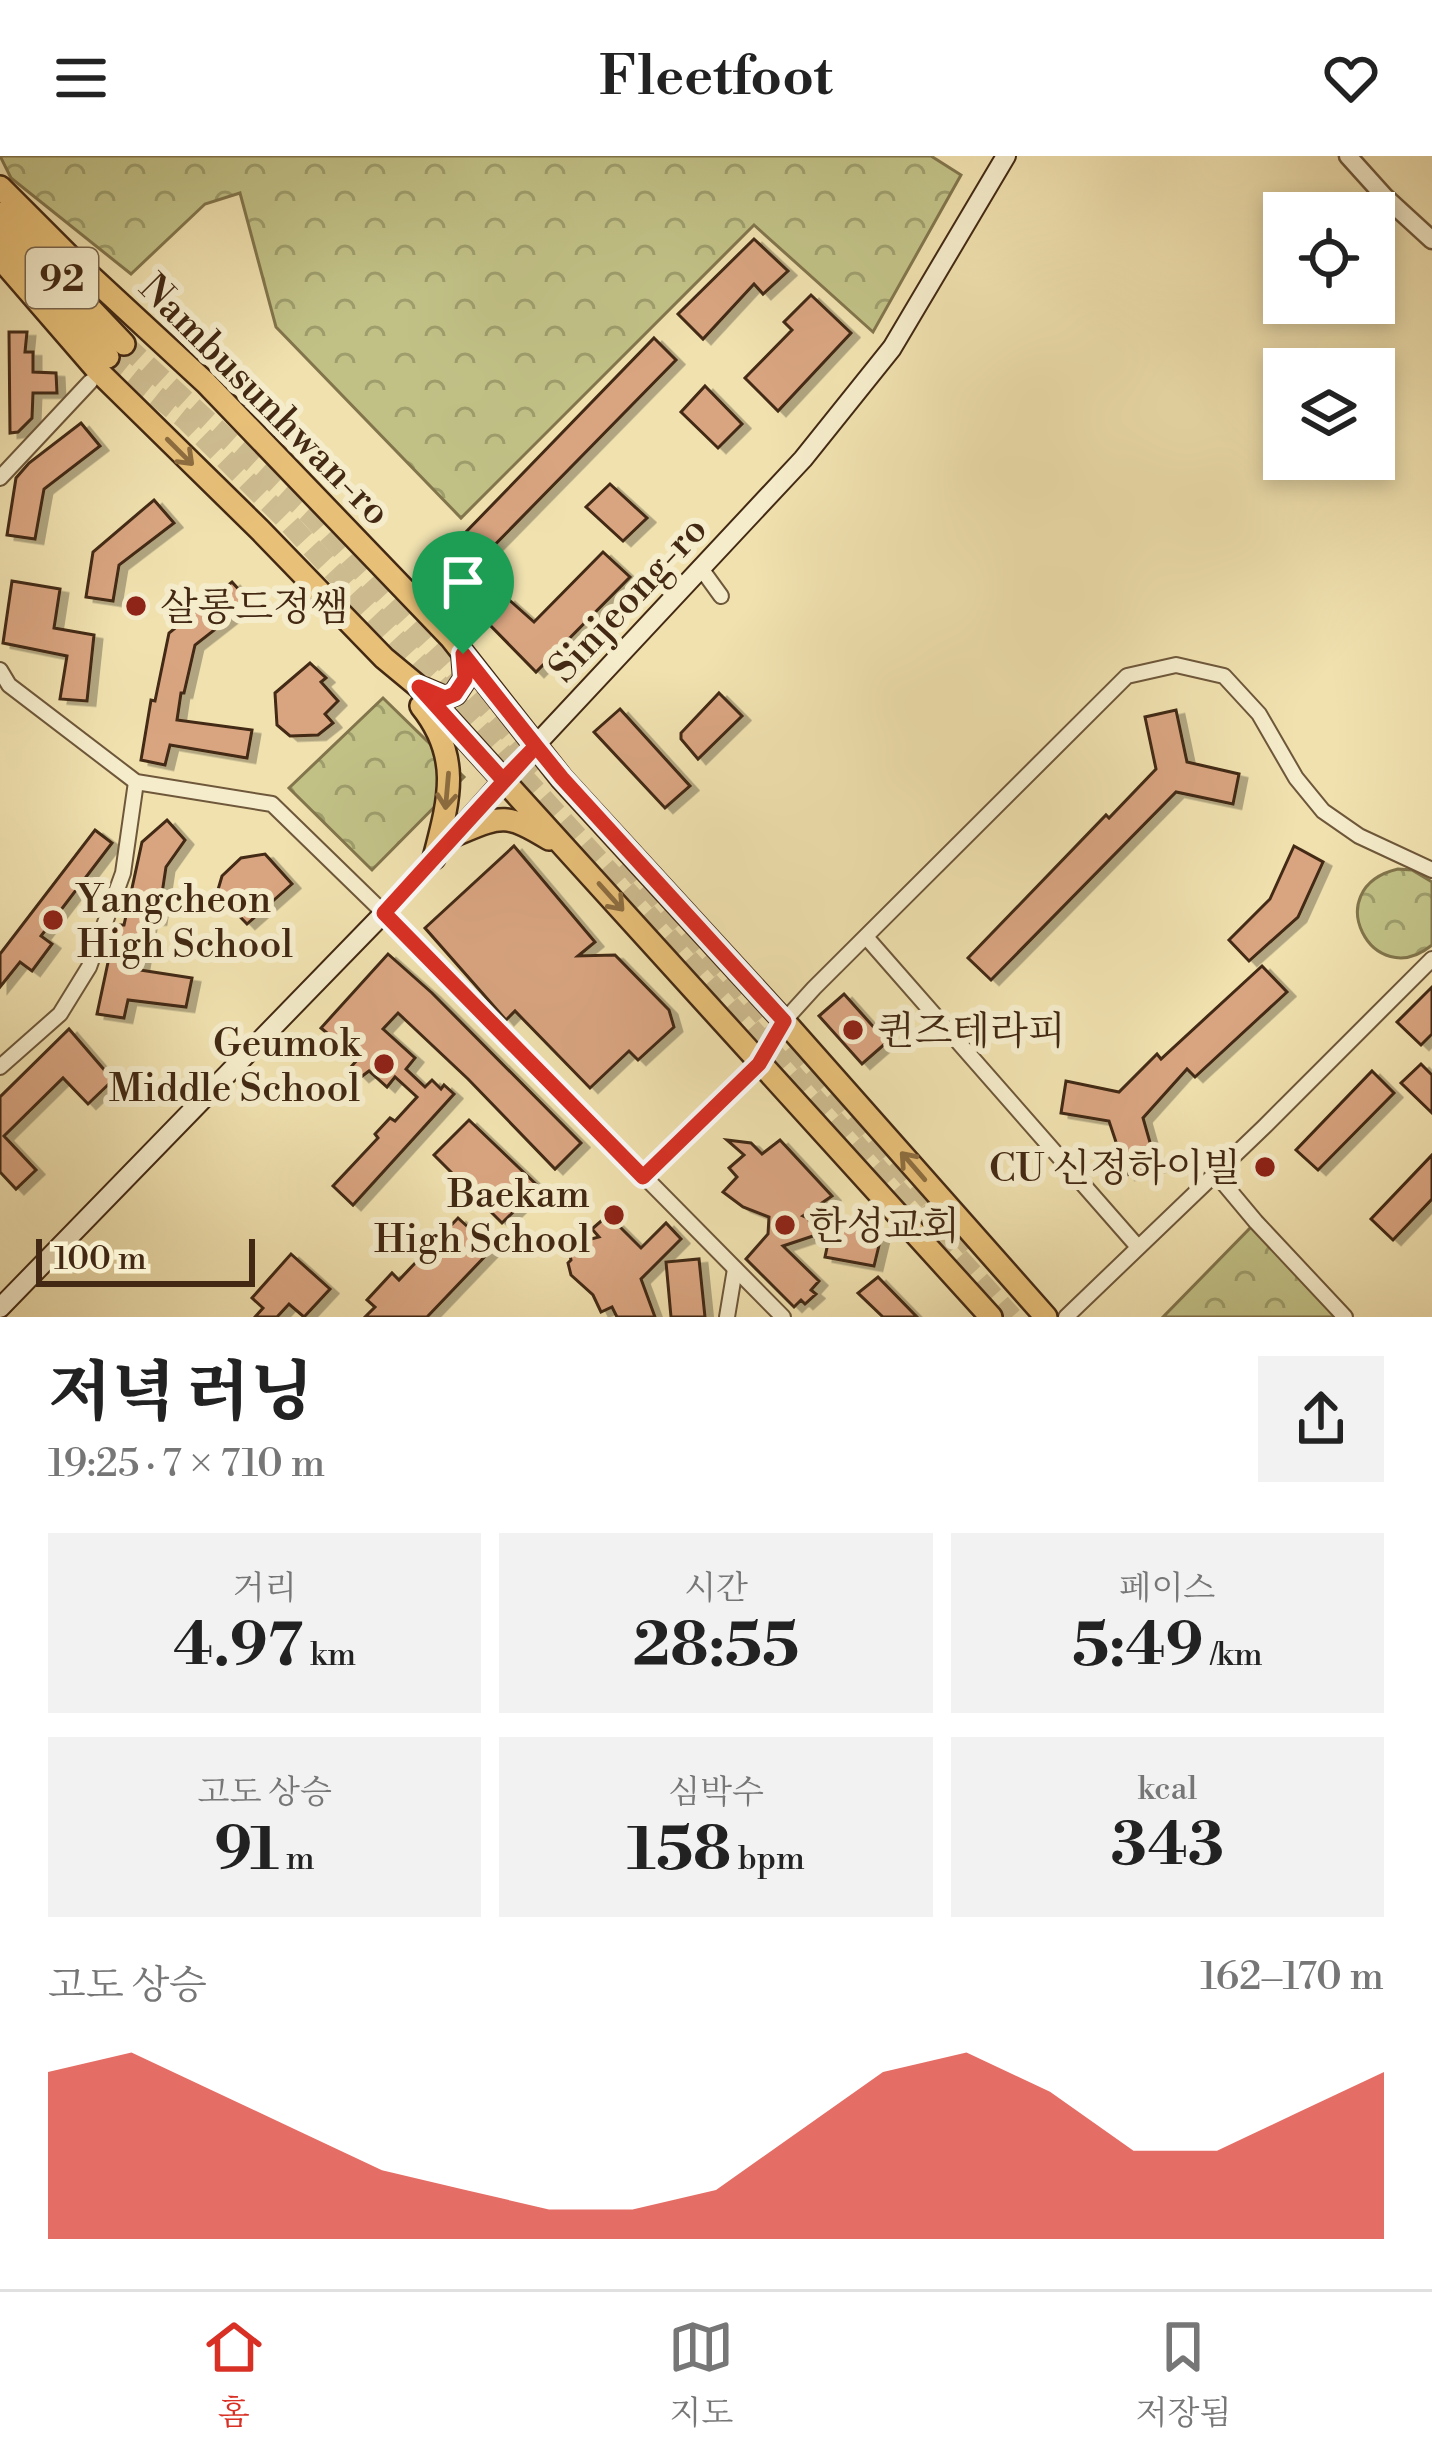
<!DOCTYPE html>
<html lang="ko">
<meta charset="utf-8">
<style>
:root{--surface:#fff;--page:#f2f2f2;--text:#222;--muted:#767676;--line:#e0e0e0;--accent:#d93025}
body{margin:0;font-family:"Libre Bodoni","Noto Serif KR",serif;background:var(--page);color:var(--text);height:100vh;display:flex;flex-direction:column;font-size:45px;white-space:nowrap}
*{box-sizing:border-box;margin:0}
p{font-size:39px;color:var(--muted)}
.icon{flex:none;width:66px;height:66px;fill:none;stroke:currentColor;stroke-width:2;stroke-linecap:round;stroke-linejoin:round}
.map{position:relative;height:1161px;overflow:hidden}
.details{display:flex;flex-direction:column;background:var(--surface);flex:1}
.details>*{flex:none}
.fabs{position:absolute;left:1263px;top:36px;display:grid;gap:24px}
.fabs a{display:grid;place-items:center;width:132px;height:132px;border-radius:0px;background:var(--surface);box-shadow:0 6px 18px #0003;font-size:60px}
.scale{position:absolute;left:36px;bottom:30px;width:219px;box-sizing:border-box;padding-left:12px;border:6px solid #432913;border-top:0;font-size:33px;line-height:42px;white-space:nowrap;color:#432913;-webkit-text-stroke:9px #f5eccb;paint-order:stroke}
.pin{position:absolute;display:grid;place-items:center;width:102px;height:102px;color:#fff;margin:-123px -51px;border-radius:50% 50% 50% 0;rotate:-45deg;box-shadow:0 0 12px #0007}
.pin .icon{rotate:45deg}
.round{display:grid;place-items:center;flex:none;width:126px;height:126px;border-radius:0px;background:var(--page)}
.headline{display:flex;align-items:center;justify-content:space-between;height:204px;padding:0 48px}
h1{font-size:66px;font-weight:800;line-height:90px}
.figures{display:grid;grid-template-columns:repeat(3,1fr);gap:18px;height:204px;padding:12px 48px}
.figures div{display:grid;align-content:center;border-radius:0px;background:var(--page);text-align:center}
.figures b{font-size:60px;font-weight:800}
.figures small{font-size:33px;font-weight:400}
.figures p{font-size:33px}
.chart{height:336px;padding:24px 48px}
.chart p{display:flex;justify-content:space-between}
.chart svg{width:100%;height:216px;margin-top:12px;fill:var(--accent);opacity:.7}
header{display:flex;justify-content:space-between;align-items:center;height:156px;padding:0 48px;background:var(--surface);font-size:54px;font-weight:800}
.tab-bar{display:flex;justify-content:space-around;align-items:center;height:168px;border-top:3px solid var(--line);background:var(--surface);font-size:33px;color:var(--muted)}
.tab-bar a{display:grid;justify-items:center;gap:6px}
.tab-bar .active{color:var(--accent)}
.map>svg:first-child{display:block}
.forest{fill:url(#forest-crowns);stroke:#82754c;stroke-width:3}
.building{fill:#d9a581;stroke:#432913;stroke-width:3;filter:url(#shadow)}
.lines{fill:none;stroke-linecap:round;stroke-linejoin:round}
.primary-tunnel{stroke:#cdbc90;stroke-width:21;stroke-dasharray:21 10;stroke-linecap:butt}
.minor-casing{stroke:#6e573a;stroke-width:18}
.tertiary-casing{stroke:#6e573a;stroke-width:21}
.secondary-casing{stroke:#432913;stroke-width:22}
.primary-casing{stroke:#432913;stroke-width:26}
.minor{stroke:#f5eccb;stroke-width:14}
.tertiary{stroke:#f5eccb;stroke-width:16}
.secondary{stroke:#f5eccb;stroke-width:18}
.primary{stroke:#e8c078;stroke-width:21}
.oneway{stroke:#8d6d40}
.route-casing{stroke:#fff;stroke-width:24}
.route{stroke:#d93025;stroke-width:15}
.poi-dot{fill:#8f2418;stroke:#f5eccb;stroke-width:4.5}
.labels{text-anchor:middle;stroke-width:12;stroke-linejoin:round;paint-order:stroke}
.shield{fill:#f5eccb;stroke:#78644a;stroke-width:3}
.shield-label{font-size:36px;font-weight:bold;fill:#432913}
.street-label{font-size:39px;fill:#432913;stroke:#f5eccb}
.poi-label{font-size:39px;fill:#432913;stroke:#f5eccb;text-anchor:start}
</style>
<header><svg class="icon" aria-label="menu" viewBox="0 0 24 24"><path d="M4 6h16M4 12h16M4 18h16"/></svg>Fleetfoot<svg class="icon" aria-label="heart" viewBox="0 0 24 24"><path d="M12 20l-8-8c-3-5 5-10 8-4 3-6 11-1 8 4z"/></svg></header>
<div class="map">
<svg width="1432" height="1161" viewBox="0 0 1432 1161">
<defs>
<pattern id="forest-crowns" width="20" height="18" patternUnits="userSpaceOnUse" patternTransform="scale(3)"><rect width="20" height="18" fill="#c1c186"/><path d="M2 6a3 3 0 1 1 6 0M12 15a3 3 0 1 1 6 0" fill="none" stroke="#9e9d6c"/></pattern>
<filter id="shadow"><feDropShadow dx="8" dy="4.5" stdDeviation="0" flood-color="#0004"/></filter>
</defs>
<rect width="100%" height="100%" fill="#f0e1af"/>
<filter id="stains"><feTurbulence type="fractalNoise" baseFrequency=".00167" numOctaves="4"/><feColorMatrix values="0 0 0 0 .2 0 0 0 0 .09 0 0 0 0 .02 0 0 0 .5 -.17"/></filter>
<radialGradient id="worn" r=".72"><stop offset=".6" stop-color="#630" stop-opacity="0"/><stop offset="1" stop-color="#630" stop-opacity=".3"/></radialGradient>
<!-- forest -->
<g class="forest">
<polygon points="0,0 931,0 961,19 873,176 754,69 461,362 276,171 240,37 205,48 131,118 11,22"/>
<polygon points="383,542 464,621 372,714 289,632"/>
<path d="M1398,713L1412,714L1432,726V789C1373,838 1317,732 1398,713Z"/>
<polygon points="1256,1066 1345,1161 1163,1161"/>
</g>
<!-- building -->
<g class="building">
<polygon points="754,83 788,115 763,138 754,128 703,183 678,158"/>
<polygon points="811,139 851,177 778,255 745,222 792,174 784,166"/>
<polygon points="9,176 27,176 25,196 33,196 33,216 56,217 57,237 33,237 32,262 18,276 10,277"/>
<polygon points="654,182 676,204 474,410 488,423 466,445 432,411"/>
<polygon points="705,230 742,268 718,292 681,256"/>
<polygon points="81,267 100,290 44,333 35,383 7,379 16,322 29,307"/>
<polygon points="610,328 647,362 623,385 586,351"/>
<polygon points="154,344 174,367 119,409 113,445 86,441 93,396"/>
<polygon points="603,396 630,421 536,516 485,464 507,442 534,466"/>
<polygon points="12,425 60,433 54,472 94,479 87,545 60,543 67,500 3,487"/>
<polygon points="232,426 250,446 195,489 184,537 181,537 177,564 252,574 247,602 170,589 165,609 141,604 151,544 155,545 169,477"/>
<polygon points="310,507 326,522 321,526 338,545 325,558 333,567 318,579 290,580 277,569 275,537"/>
<polygon points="719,537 742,560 698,603 681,583 681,577"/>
<polygon points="620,553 690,630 665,652 594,576"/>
<polygon points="1176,554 1187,606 1239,618 1233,648 1176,636 991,824 968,802 1106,659 1109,662 1156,613 1145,561"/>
<polygon points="167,664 185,684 166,711 158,764 149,764 140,814 192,822 186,851 128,844 124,862 97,858 116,769 124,769 142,686"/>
<polygon points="95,674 112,687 41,780 52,788 32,815 20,806 0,831 0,798"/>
<polygon points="514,690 595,786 578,800 615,799 669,854 674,871 638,904 629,895 590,932 515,855 506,864 425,772"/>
<polygon points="1294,690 1323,706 1298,761 1249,805 1229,784 1270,743"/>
<polygon points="265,698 292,728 247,768 217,737 222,720 241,702"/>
<polygon points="388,798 432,837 581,987 555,1013 468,923 398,857 383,873 415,902 406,913 425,931 432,924 441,933 444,929 454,938 353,1049 333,1030 378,982 375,978 390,962 395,965 417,941 395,921 387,931 369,915 361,921 351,911 358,903 321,872"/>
<polygon points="1262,810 1287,836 1195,921 1187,913 1143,962 1157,1011 1127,1019 1109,965 1061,957 1066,925 1119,936 1157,898 1161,903"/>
<polygon points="1432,831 1432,878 1421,889 1397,866"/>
<polygon points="844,838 887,886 862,908 819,860"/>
<polygon points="69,873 113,924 88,948 63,922 4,980 36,1014 16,1033 0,1016 0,941"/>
<polygon points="1421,908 1432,919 1432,957 1401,927"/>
<polygon points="1372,915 1394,937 1318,1014 1296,994"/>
<polygon points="469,964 539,1031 502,1067 434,999"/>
<polygon points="727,984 751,987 762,998 780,984 832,1040 803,1060 808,1062 816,1079 783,1090 819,1125 811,1134 816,1138 805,1148 801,1144 794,1151 746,1103 768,1078 769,1061 743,1051 723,1036 737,1021 729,1012 744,999"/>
<polygon points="1432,999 1432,1043 1393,1084 1371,1063"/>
<polygon points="608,1059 641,1092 666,1067 681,1083 641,1123 655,1161 617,1161 612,1151 601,1156 593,1139 571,1119 568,1107 571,1104 568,1089 599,1081 592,1073"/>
<polygon points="458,1062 492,1093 427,1161 365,1161 375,1151 367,1144 392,1117 399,1124"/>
<polygon points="832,1068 882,1077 874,1110 825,1101"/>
<polygon points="291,1098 330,1133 304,1161 289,1148 277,1161 255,1161 263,1152 252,1142"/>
<polygon points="699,1103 705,1161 671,1161 666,1106"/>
<polygon points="878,1121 917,1161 883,1161 858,1137"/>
</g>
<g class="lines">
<!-- primary-tunnel -->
<g class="primary-tunnel">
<polyline points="124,188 311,360 541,611"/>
<polyline points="108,201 185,263 284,362 471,563 1012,1161"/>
<polyline points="625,706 977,1098"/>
</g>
<defs>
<g id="minor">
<polyline points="0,322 90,226"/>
<polyline points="700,411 721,440"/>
<polyline points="0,514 9,529 136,626 272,648 384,757 783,1161"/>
<polyline points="867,782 1138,1091"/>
<polyline points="0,911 60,858 89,811 123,717 136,626"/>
<polyline points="1215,1017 1256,1066 1345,1161"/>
<polyline points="643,1021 759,908 784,865 814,832 1127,520 1176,509 1224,520 1259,558 1296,622 1323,655 1359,680 1432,714"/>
<polyline points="727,1161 735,1113"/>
<polyline points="1066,1161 1264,971 1432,803"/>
</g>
<polyline id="tertiary" points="1348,0 1385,41 1432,84"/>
<polyline id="secondary" points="0,1152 384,757 503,624 803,303 892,192 1006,0"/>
<g id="primary">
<polyline points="0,31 73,104 206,227 451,482 562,623 784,865 1046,1161"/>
<polyline points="0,57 124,188"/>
<polyline points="0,80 108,201"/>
<polyline points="0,102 97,214 260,374 384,502 419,531 991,1161"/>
<polyline points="424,533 445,542 455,538 465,523 463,498"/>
<path d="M421,550C462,601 449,644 434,702"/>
<path d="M455,679C501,660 505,656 549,683"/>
</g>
</defs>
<!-- minor casing -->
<use href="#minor" class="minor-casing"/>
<!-- tertiary casing -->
<use href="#tertiary" class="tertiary-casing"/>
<!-- secondary casing -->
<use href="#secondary" class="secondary-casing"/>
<!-- primary casing -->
<use href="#primary" class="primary-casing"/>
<!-- minor -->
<use href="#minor" class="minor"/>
<!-- tertiary -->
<use href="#tertiary" class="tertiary"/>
<!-- secondary -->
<use href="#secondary" class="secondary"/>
<!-- primary -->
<use href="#primary" class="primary"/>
</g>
<!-- one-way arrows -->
<defs><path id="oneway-shaft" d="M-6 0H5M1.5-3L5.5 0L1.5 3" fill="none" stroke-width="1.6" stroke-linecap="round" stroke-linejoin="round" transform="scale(3)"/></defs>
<g class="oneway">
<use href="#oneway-shaft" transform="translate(180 296) rotate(45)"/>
<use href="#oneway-shaft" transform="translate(447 635) rotate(95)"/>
<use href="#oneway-shaft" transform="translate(611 741) rotate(48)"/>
<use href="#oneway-shaft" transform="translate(913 1010) rotate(-131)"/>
</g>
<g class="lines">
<defs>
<polyline id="route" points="463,498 536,590 384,757 643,1021 759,908 784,865 562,622 536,590 503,624 419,531 445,542 455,538 465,523 463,498"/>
</defs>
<!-- route casing -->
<use href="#route" class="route-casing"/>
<!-- route -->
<use href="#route" class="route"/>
</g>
<!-- markers -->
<g class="poi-dot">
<circle cx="136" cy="450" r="12"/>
<circle cx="53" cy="764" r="12"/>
<circle cx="853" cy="874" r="12"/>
<circle cx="384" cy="908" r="12"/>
<circle cx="1265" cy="1011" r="12"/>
<circle cx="614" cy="1059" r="12"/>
<circle cx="785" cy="1069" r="12"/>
</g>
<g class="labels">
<!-- shield labels -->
<rect class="shield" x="26" y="92" width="72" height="60" rx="9"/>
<g class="shield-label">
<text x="62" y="135">92</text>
</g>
<!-- street labels -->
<g class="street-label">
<text transform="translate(266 243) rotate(45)" y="14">Nambusunhwan-ro</text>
<text transform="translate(627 442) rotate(-47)" y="14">Sinjeong-ro</text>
</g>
<!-- poi labels -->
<g class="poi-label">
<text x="160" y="464">살롱드정쌤</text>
<text x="77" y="756">Yangcheon<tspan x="77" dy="45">High School</tspan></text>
<text x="877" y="888">퀸즈테라피</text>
<text x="360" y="900" text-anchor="end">Geumok<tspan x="360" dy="45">Middle School</tspan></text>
<text x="1241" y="1025" text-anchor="end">CU 신정하이빌</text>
<text x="590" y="1051" text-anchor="end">Baekam<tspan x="590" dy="45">High School</tspan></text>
<text x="809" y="1083">한성교회</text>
</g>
</g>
<rect width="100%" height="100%" filter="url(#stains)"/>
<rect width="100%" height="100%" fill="url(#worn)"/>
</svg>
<div class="fabs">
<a><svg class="icon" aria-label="locate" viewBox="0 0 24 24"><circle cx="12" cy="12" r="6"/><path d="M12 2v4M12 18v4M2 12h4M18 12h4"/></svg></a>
<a><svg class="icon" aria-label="layers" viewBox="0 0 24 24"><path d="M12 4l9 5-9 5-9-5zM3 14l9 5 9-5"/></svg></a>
</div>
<div class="scale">100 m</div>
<div class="pin" style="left:463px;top:498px;background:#1e9e55"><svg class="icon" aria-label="arrive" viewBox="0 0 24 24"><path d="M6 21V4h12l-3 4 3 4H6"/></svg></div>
</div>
<section class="details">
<div class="headline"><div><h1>저녁 러닝</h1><p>19:25 · 7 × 710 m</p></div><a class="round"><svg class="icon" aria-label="share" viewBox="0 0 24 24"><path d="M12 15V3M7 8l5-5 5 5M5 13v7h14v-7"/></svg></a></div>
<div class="figures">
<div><p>거리</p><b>4.97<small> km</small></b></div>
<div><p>시간</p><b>28:55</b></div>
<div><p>페이스</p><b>5:49<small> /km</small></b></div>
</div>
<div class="figures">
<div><p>고도 상승</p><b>91<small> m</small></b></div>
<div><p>심박수</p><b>158<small> bpm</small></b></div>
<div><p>kcal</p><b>343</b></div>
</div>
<div class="chart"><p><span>고도 상승</span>162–170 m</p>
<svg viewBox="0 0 160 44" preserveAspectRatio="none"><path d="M0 44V10L10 6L20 14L30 22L40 30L50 34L60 38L70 38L80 34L90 22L100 10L110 6L120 14L130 26L140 26L150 18L160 10V44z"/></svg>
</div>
</section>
<nav class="tab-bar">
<a class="active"><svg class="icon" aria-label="home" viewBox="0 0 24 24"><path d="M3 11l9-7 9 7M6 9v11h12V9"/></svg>홈</a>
<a><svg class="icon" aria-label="map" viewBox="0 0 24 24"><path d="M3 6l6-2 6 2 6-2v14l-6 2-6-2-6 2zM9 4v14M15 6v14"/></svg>지도</a>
<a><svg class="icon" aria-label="saved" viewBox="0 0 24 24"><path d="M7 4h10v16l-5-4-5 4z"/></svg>저장됨</a>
</nav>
